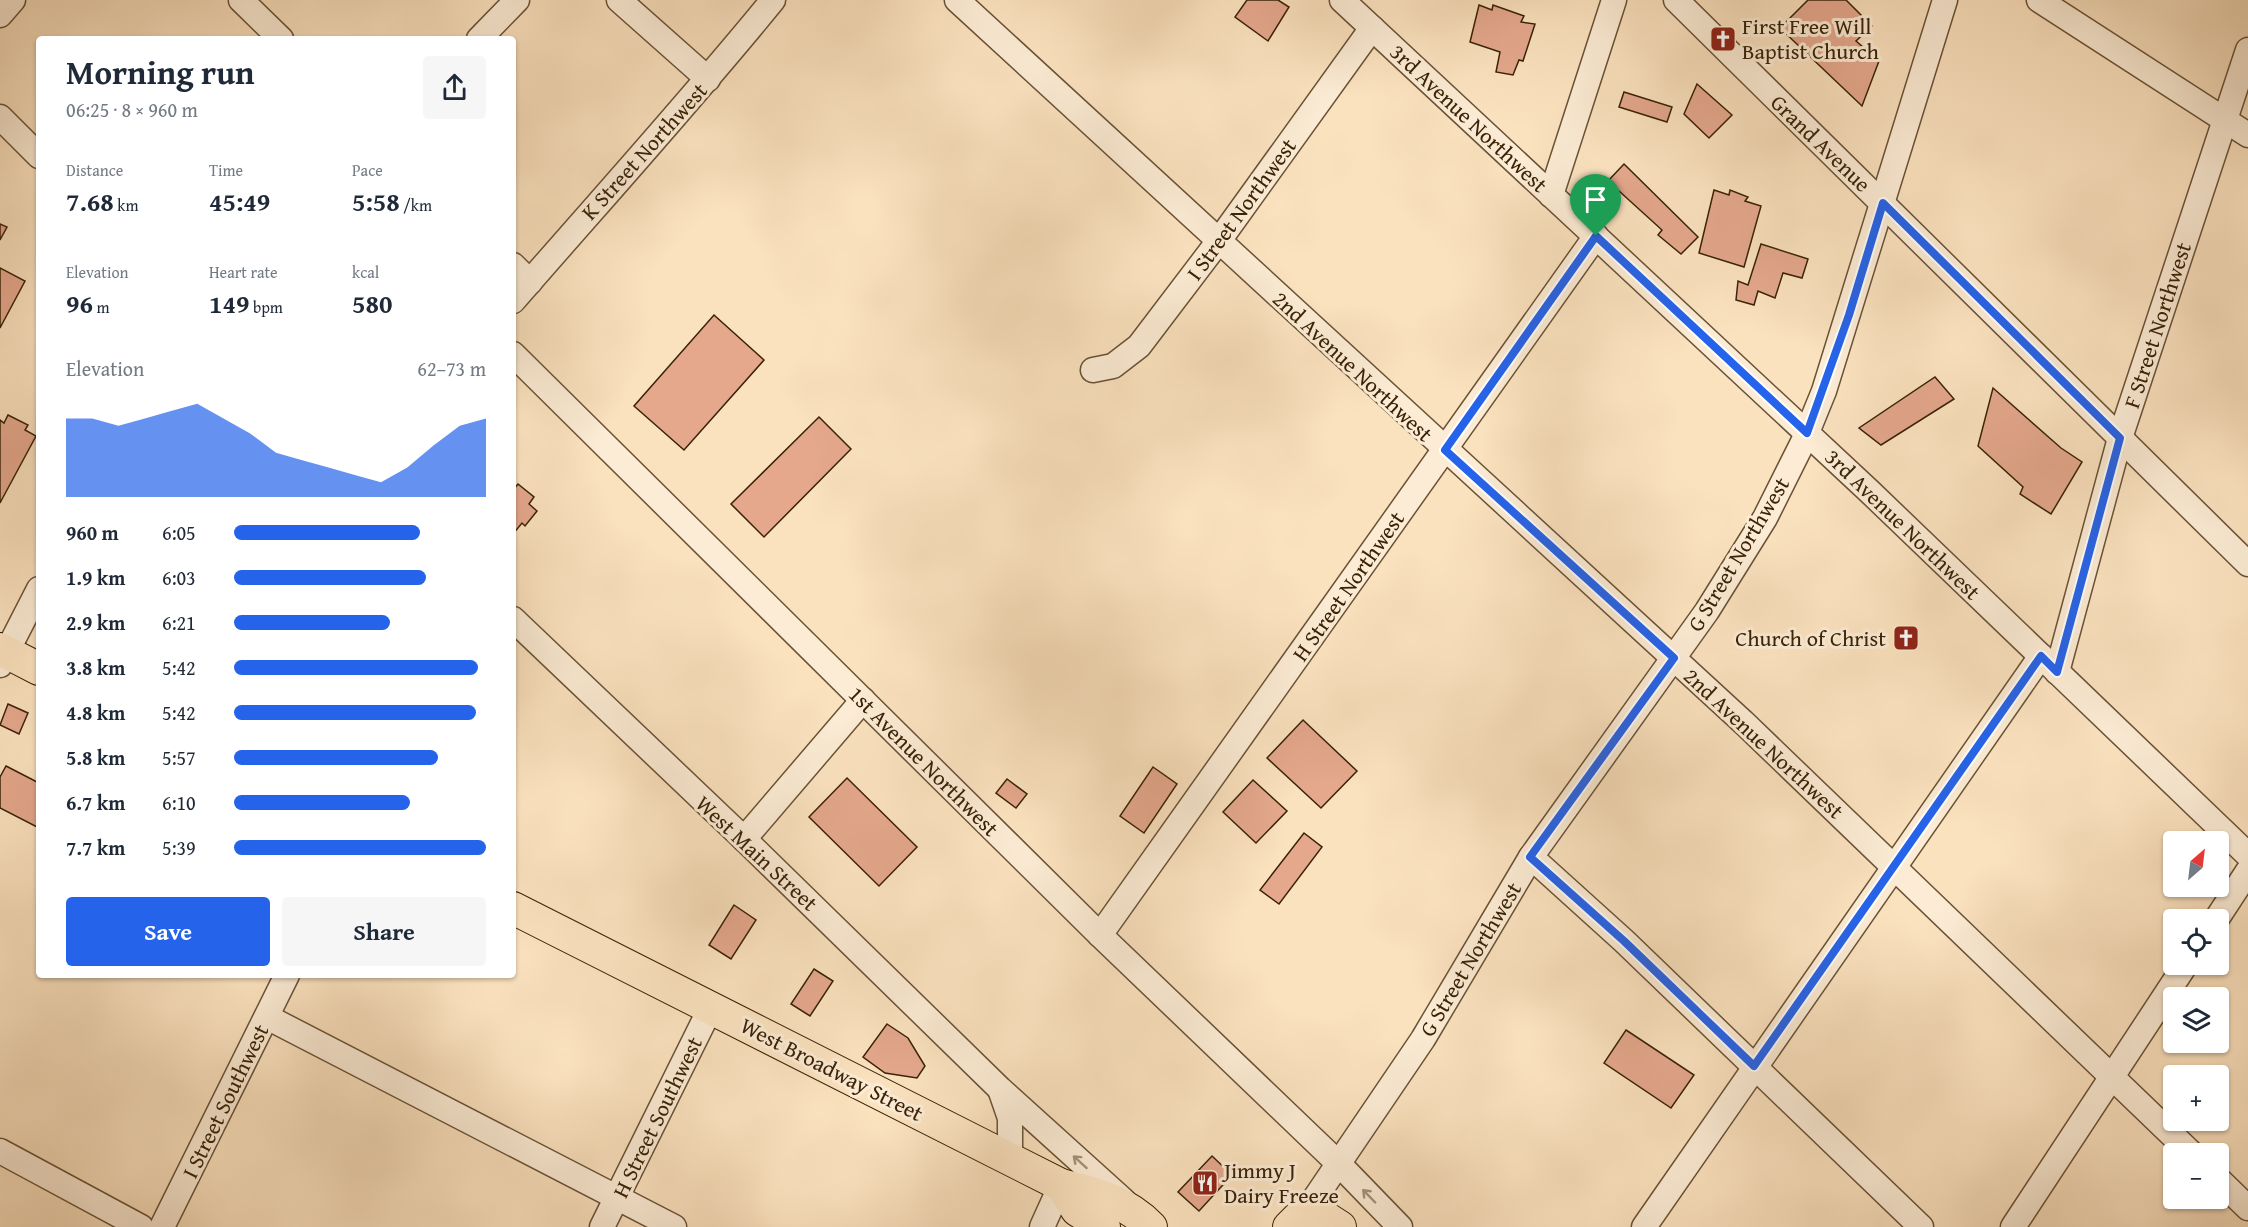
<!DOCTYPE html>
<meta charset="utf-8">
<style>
:root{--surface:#fff;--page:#f6f6f7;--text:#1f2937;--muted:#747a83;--accent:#2563eb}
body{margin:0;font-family:"Gentium Book Plus",serif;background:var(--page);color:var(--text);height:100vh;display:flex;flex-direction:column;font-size:22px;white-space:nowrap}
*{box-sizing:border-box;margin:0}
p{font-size:20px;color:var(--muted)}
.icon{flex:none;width:33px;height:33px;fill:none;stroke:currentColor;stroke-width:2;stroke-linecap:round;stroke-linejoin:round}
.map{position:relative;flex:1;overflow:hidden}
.panel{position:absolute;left:36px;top:36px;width:480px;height:942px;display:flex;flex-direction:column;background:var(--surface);border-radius:6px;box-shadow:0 2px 4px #0004}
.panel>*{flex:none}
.needle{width:39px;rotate:28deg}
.controls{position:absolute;left:2163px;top:831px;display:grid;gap:12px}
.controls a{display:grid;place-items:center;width:66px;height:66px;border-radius:6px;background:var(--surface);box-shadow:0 2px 4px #0004;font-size:30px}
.pin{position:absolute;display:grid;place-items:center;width:51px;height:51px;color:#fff;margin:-62px -26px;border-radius:50% 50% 50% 0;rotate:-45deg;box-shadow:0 0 6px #0007}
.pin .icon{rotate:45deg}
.round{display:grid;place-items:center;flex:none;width:63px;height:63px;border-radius:6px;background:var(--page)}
.overview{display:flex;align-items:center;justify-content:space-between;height:102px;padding:0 30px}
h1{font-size:33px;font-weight:800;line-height:45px}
.stats{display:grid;grid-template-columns:repeat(3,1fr);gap:9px;height:102px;padding:6px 30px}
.stats div{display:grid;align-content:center}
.stats b{font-size:26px;font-weight:800}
.stats small{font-size:16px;font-weight:400}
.stats p{font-size:16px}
.chart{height:168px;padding:12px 30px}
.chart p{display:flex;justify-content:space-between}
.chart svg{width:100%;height:108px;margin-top:6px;fill:var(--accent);opacity:.7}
.action{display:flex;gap:12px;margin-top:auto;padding:12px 30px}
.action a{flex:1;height:69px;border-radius:6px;background:var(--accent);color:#fff;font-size:24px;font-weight:800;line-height:69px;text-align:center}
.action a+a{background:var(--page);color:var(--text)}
ul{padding:0 30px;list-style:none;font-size:20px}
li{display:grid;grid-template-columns:96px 72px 1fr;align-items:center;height:45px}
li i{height:15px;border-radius:8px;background:var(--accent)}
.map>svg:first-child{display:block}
.building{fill:#e5a88d;stroke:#392207;stroke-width:1.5}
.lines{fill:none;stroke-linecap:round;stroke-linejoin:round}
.minor-casing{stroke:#6a5235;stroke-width:27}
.major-casing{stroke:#392207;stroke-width:34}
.minor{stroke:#fcecd5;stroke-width:24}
.major{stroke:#fbe2bf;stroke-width:32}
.oneway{stroke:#a49178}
.route-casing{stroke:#fff;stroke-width:12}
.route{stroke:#2563eb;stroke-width:8}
.labels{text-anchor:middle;stroke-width:6;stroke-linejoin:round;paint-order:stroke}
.poi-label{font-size:22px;fill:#392207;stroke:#fcecd5;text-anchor:start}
.street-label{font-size:22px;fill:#392207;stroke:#fcecd5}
</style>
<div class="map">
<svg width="2248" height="1227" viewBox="0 0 2248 1227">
<rect width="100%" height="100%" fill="#fbe2bf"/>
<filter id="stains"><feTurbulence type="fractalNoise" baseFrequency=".00333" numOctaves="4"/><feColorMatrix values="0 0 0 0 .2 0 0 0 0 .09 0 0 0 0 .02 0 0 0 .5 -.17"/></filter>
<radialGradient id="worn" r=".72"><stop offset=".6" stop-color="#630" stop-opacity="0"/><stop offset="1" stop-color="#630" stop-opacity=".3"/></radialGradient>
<!-- building -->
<g class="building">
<polygon points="1247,0 1278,0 1289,7 1268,41 1235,17"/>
<polygon points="1808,0 1846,0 1872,26 1856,41 1879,61 1862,106 1780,28"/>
<polygon points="1479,5 1492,10 1493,5 1524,16 1521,22 1535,24 1523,61 1519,60 1513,75 1496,72 1500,52 1470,42"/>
<polygon points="1697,84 1732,115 1709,138 1684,114"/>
<polygon points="1624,92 1672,107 1667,122 1619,107"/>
<polygon points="1624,164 1698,237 1681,254 1658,235 1662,230 1608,181"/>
<polygon points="1714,190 1729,195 1730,190 1748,197 1745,201 1761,206 1744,267 1699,253"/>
<polygon points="0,224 7,227 0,240"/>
<polygon points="1761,244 1808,259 1802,278 1783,273 1775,298 1758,291 1754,305 1736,300 1738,281 1748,285"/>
<polygon points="0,268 25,281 0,328"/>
<polygon points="714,315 764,360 684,450 634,406"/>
<polygon points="1935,377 1954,399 1881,445 1859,428"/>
<polygon points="1993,388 2061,448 2082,462 2051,514 2020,494 2023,487 1978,446"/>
<polygon points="8,415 28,425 25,430 36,436 0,503 0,420 4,423"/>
<polygon points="819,417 851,449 764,537 731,504"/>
<polygon points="518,484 534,497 529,504 537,511 525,526 522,523 513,534 513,490"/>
<polygon points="8,704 28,713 19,734 0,725"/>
<polygon points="1303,720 1357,771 1321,808 1267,758"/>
<polygon points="6,766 39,783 39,828 0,808 0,777"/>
<polygon points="1153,767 1177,784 1144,833 1120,816"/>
<polygon points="847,778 917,847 879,886 809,817"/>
<polygon points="1007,779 1027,794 1016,808 996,793"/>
<polygon points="1253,780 1287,811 1256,843 1223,812"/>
<polygon points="1304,833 1322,847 1279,904 1260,890"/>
<polygon points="734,905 756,920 731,959 709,945"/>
<polygon points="814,969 833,981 810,1016 791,1004"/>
<polygon points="887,1024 908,1038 925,1066 917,1078 885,1073 863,1057"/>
<polygon points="1626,1030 1694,1075 1671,1108 1604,1063"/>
<polygon points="1212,1156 1232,1175 1199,1211 1178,1192"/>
</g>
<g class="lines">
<defs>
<g id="minor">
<polyline points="241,0 281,39"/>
<polyline points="619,0 708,79"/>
<polyline points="957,0 1743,722 2192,1154"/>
<polyline points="1342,0 1869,491 2248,855"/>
<polyline points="1676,0 2248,564"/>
<polyline points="2039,0 2248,135"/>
<polyline points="0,15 13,0"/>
<polyline points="479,39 517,0"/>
<polyline points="0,117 39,156"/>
<polyline points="1551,195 1614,0"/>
<polyline points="513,265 530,282"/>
<path d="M513,301C600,201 689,103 773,0"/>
<polyline points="513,354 1100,935 1339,1164 1400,1227"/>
<polyline points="1093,370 1113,366 1139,346 1218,242 1372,28"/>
<polyline points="513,619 744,839 1000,1089 1124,1201"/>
<polyline points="0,665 39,589"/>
<polyline points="2057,672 2120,438 2248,50"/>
<polyline points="744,839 863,700"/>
<polyline points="1531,857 1624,941 1921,1227"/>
<polyline points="2216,920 2248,871"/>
<polyline points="1100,935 1596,236"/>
<polyline points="267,1017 674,1227"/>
<polyline points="1001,1092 1010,1118 1010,1159"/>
<polyline points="0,1151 141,1227"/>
<polyline points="2218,1179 2248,1208"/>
<polyline points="1309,1207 1423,1039 1531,857 1707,611 1765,518 1804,440 1824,391 1945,0"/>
<polyline points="162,1227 287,975"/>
<polyline points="602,1227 711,1007"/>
<polyline points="1042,1227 1061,1185"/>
<polyline points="1644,1227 2041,656"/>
<polyline points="2013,1227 2186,964"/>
</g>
<g id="major">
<polyline points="0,649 39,669"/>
<path d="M513,908L1061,1185C1095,1193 1126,1201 1151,1227"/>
<polyline points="1061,1185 1077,1210 1104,1227"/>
<polyline points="1289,1227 1309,1207 1340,1227"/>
</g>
</defs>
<!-- minor casing -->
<use href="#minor" class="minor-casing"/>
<!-- major casing -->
<use href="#major" class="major-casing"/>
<!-- minor -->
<use href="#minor" class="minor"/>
<!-- major -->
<use href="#major" class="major"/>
</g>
<!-- one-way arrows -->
<defs><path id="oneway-shaft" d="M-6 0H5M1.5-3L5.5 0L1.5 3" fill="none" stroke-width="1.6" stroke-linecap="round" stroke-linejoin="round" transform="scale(1.5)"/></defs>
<g class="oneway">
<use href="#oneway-shaft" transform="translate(1080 1162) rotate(-138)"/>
<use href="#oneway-shaft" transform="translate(1369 1196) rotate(-134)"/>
</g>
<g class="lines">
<defs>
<polygon id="route" points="1883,203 2120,438 2057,672 2041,656 1754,1066 1624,941 1530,857 1674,658 1445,450 1596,236 1807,433 1849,315"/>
</defs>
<!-- route casing -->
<use href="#route" class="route-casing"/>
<!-- route -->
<use href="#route" class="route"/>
</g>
<!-- icons -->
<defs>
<symbol id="church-square" viewBox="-11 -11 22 22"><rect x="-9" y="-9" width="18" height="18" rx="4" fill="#8f2418" stroke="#fcecd5"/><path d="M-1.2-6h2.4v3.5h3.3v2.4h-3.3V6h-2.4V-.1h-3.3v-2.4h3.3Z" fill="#fff"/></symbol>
<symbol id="restaurant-square" viewBox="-11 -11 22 22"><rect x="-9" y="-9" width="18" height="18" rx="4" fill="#8f2418" stroke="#fcecd5"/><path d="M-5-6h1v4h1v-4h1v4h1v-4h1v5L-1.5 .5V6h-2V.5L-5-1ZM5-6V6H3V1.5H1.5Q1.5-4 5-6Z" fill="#fff"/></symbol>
</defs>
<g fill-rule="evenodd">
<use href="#church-square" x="1708" y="24" width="30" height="30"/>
<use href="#church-square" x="1891" y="623" width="30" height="30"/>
<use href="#restaurant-square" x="1190" y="1168" width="30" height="30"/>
</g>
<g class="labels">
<!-- poi labels -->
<g class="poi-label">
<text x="1742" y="34">First Free Will<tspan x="1742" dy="25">Baptist Church</tspan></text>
<text x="1886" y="646" text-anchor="end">Church of Christ</text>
<text x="1224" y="1178">Jimmy J<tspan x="1224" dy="25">Dairy Freeze</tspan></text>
</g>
<!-- street labels -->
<g class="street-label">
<text transform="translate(1469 118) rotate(43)" y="8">3rd Avenue Northwest</text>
<text transform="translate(1821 143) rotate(44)" y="8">Grand Avenue</text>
<text transform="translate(644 151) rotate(-48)" y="8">K Street Northwest</text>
<text transform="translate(1241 209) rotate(-54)" y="8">I Street Northwest</text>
<text transform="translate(2157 325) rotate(-72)" y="8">F Street Northwest</text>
<text transform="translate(1353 366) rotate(43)" y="8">2nd Avenue Northwest</text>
<text transform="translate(1903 524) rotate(44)" y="8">3rd Avenue Northwest</text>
<text transform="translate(1738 554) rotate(-59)" y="8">G Street Northwest</text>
<text transform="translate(1348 586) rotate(-55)" y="8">H Street Northwest</text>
<text transform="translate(1764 743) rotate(43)" y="8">2nd Avenue Northwest</text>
<text transform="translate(924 761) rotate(45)" y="8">1st Avenue Northwest</text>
<text transform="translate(757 853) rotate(43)" y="8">West Main Street</text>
<text transform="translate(1470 959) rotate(-59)" y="8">G Street Northwest</text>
<text transform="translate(832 1069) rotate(27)" y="8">West Broadway Street</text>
<text transform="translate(225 1101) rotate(-64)" y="8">I Street Southwest</text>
<text transform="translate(657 1117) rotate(-64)" y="8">H Street Southwest</text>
</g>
</g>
<rect width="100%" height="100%" filter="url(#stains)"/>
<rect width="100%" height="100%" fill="url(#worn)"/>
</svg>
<div class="controls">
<a><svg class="needle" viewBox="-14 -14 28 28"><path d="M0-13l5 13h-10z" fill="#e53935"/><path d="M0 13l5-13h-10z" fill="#747a83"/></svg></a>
<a><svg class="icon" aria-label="locate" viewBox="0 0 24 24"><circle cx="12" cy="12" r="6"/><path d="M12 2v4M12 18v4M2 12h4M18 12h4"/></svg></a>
<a><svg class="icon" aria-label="layers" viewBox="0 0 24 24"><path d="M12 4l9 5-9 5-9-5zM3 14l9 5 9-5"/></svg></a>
<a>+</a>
<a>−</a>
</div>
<div class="pin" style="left:1596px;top:236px;background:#1e9e55"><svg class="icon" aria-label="arrive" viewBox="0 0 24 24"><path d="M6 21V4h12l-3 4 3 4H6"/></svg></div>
<section class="panel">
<div class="overview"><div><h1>Morning run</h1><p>06:25 · 8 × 960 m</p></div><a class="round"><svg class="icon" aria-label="share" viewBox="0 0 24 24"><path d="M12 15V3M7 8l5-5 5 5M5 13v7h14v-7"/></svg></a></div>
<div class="stats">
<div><p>Distance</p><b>7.68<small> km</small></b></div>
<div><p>Time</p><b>45:49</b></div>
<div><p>Pace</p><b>5:58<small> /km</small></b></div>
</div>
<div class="stats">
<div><p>Elevation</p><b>96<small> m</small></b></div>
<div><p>Heart rate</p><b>149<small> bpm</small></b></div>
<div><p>kcal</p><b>580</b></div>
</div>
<div class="chart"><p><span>Elevation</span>62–73 m</p>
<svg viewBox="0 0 160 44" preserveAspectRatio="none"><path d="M0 44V12L10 12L20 15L30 12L40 9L50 6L60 12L70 18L80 26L90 29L100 32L110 35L120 38L130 32L140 23L150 15L160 12V44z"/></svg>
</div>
<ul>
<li><b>960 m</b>6:05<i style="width:74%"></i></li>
<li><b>1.9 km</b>6:03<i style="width:76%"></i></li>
<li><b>2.9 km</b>6:21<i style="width:62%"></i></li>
<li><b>3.8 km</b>5:42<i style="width:97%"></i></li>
<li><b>4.8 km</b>5:42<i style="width:96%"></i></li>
<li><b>5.8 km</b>5:57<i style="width:81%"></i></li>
<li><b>6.7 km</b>6:10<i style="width:70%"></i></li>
<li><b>7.7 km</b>5:39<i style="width:100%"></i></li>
</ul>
<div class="action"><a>Save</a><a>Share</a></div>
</section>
</div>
